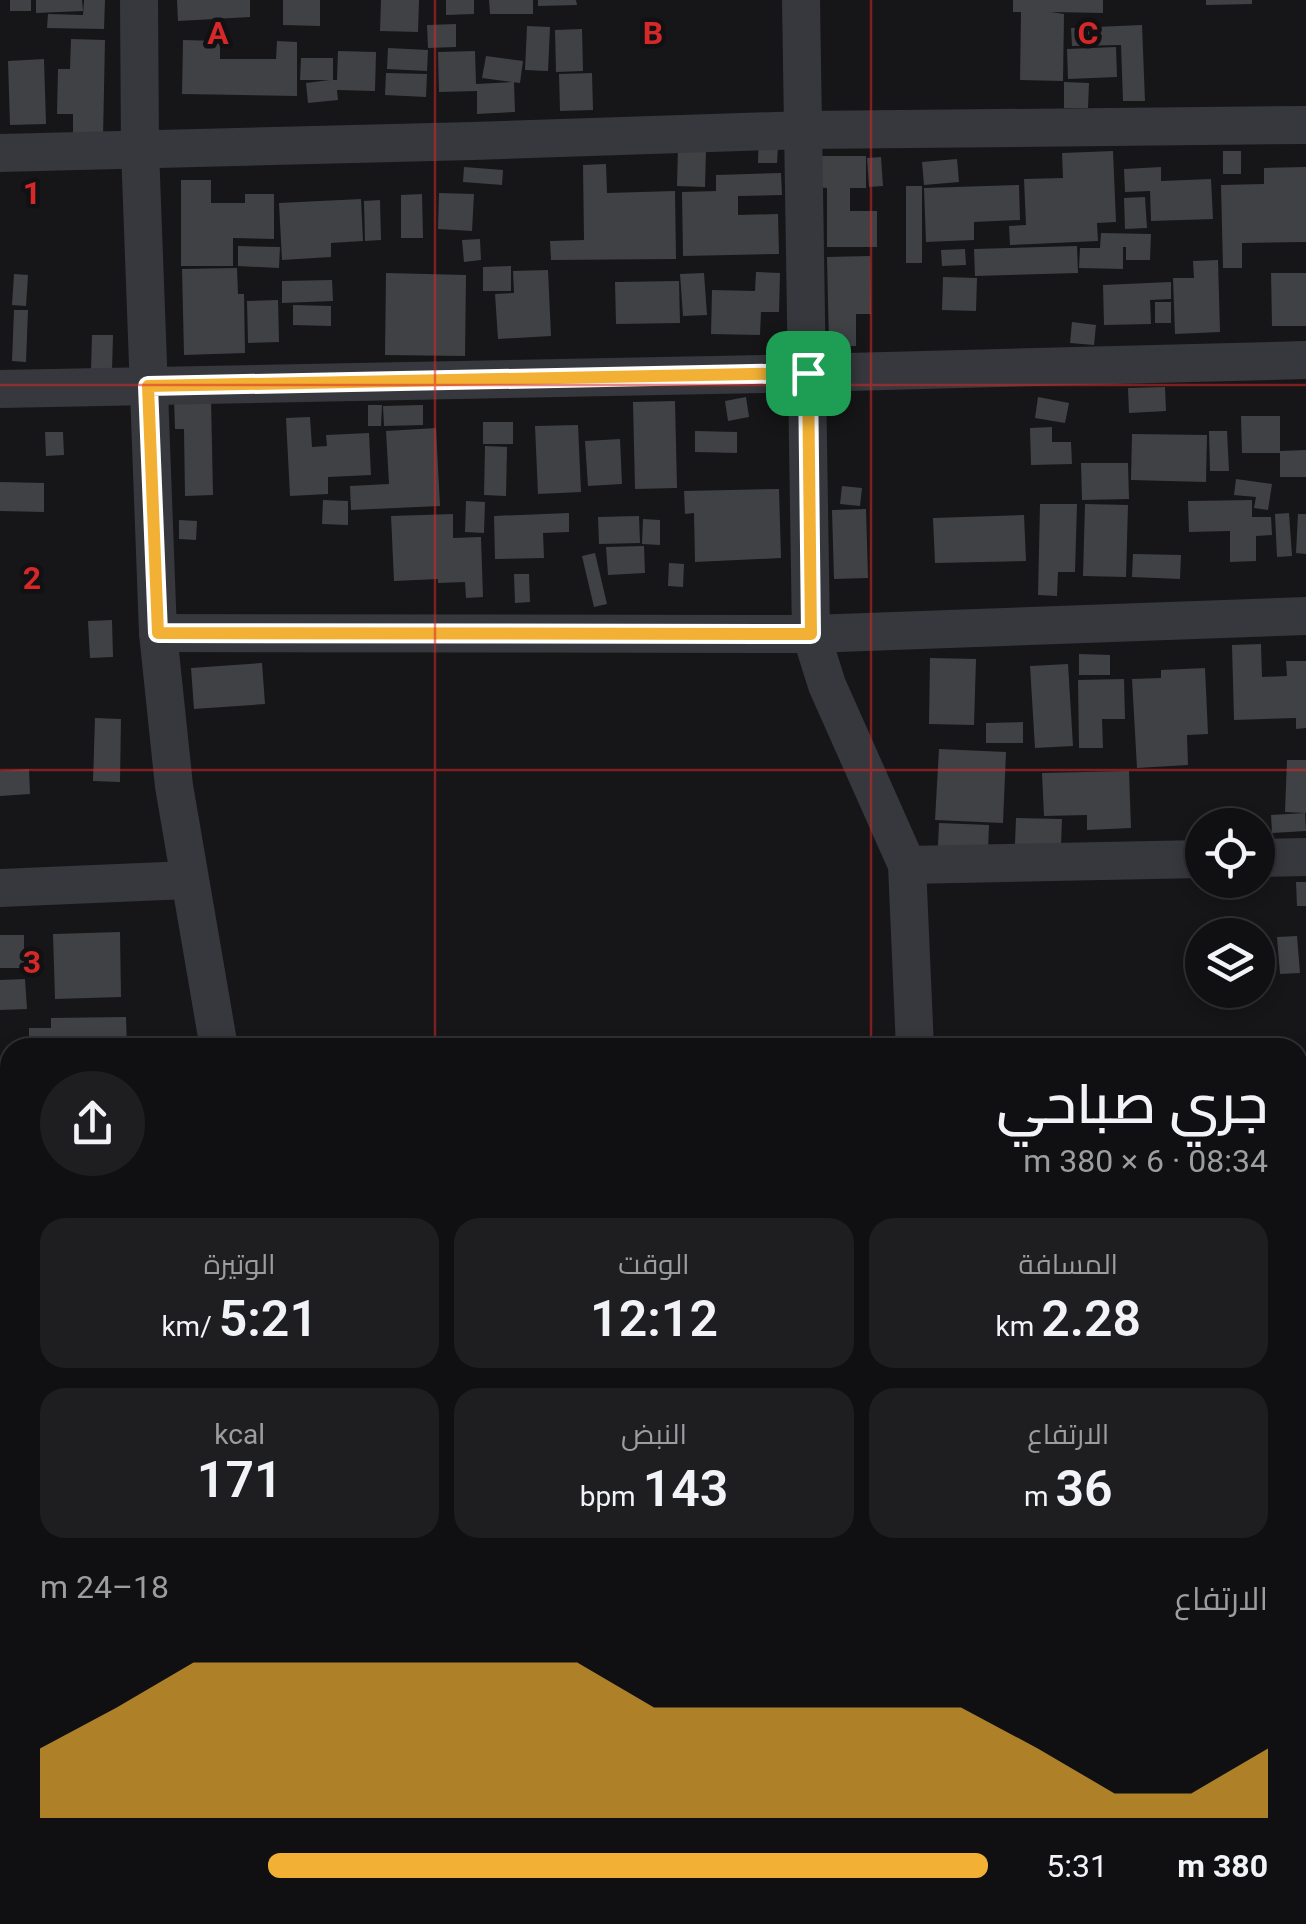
<!DOCTYPE html>
<html lang="ar">
<meta charset="utf-8">
<style>
:root{--surface:#101012;--page:#1e1e20;--text:#f1f3f6;--muted:#9c9d9f;--line:#303032;--accent:#f2b134}
body{margin:0;font-family:Roboto,Cairo,sans-serif;background:var(--page);color:var(--text);direction:rtl;height:100vh;display:flex;flex-direction:column;font-size:38px;white-space:nowrap}
*{box-sizing:border-box;margin:0}
p{font-size:32px;color:var(--muted)}
.icon{flex:none;width:55px;height:55px;fill:none;stroke:currentColor;stroke-width:2;stroke-linecap:round;stroke-linejoin:round}
.map{position:relative;flex:1;overflow:hidden;direction:ltr}
.drawer{position:absolute;left:0px;top:1038px;width:1308px;height:888px;display:flex;flex-direction:column;background:var(--surface);border-radius:30px 30px 0 0;box-shadow:0 5px 15px #0003,0 0 0 2px var(--line);direction:rtl}
.drawer>*{flex:none}
.buttons{position:absolute;left:1185px;top:808px;display:grid;gap:20px}
.buttons a{display:grid;place-items:center;width:90px;height:90px;border-radius:50%;background:var(--surface);box-shadow:0 5px 15px #0003,0 0 0 2px var(--line);font-size:50px}
.pin{position:absolute;display:grid;place-items:center;width:85px;height:85px;color:#fff;margin:-42px;border-radius:20px;box-shadow:0 5px 15px #0006}
.round{display:grid;place-items:center;flex:none;width:105px;height:105px;border-radius:52px;background:var(--page)}
.headline{display:flex;align-items:center;justify-content:space-between;height:170px;padding:0 40px}
h1{font-size:55px;font-weight:600;line-height:75px}
.stats{display:grid;grid-template-columns:repeat(3,1fr);gap:15px;height:170px;padding:10px 40px}
.stats div{display:grid;align-content:center;border-radius:25px;background:var(--page);text-align:center}
.stats b{font-size:50px;font-weight:600}
.stats small{font-size:28px;font-weight:400}
.stats p{font-size:28px}
.chart{height:280px;padding:20px 40px}
.chart p{display:flex;justify-content:space-between}
.chart svg{width:100%;height:180px;margin-top:10px;fill:var(--accent);opacity:.7}
ul{padding:0 40px;list-style:none;font-size:32px}
li{display:grid;grid-template-columns:160px 120px 1fr;align-items:center;height:75px}
li i{height:25px;border-radius:12px;background:var(--accent)}
.map>svg:first-child{display:block}
.building{fill:#404145}
.lines{fill:none;stroke-linecap:round;stroke-linejoin:round}
.street{stroke:#37383d;stroke-width:38}
.route-casing{stroke:#fff;stroke-width:20}
.route{stroke:#f2b134;stroke-width:12}
.grid{fill:none;stroke:#d62828;stroke-width:2.5;stroke-opacity:0.55}
.grid-label{font-size:32px;text-anchor:middle;font-weight:bold;fill:#d62828;stroke:#111113;stroke-width:9;stroke-linejoin:round;paint-order:stroke}
</style>
<div class="map">
<svg width="1306" height="1924" viewBox="0 0 1306 1924">
<rect width="100%" height="100%" fill="#161618"/>
<!-- building -->
<g class="building">
<rect x="10" y="0" width="21" height="11"/>
<polygon points="36,0 82,0 83,11 36,13"/>
<polygon points="84,0 105,0 104,29 47,28 48,14 83,15"/>
<polygon points="177,0 250,0 250,17 178,21"/>
<polygon points="283,0 320,0 320,26 283,25"/>
<polygon points="381,0 419,0 418,32 380,31"/>
<polygon points="446,0 474,0 474,14 446,15"/>
<polygon points="489,0 533,0 533,14 490,14"/>
<polygon points="538,0 576,0 577,5 538,6"/>
<polygon points="1013,0 1103,0 1103,13 1051,12 1064,14 1063,81 1020,80 1021,12 1013,12"/>
<polygon points="1206,0 1252,0 1252,4 1206,5"/>
<polygon points="456,24 456,47 428,48 427,25"/>
<polygon points="1142,25 1145,101 1123,101 1121,45 1072,46 1071,28"/>
<polygon points="527,26 550,27 548,71 525,70"/>
<polygon points="582,29 583,71 556,72 555,30"/>
<polygon points="71,39 105,40 103,138 73,137 73,114 57,114 58,69 70,69"/>
<polygon points="183,40 220,41 220,59 276,59 277,41 297,42 297,96 182,94"/>
<polygon points="1116,47 1117,77 1068,79 1067,49"/>
<polygon points="388,48 428,50 427,71 387,69"/>
<polygon points="338,51 376,52 375,91 337,90 338,100 308,103 306,83 330,80 300,80 301,58 333,58 333,80 337,80"/>
<polygon points="475,51 476,84 514,82 515,112 477,114 477,91 439,92 438,52"/>
<polygon points="486,56 523,61 520,83 482,78"/>
<polygon points="44,59 46,124 10,125 8,61"/>
<polygon points="386,73 427,74 426,97 385,95"/>
<polygon points="592,73 593,110 560,111 559,74"/>
<polygon points="1064,82 1089,83 1088,108 1064,108"/>
<polygon points="759,128 779,128 777,163 758,163"/>
<polygon points="678,147 706,149 705,187 677,186"/>
<polygon points="1113,151 1116,222 1097,223 1098,241 1010,245 1009,226 1026,225 1024,179 1063,178 1062,153"/>
<rect x="1223" y="151" width="18" height="23"/>
<polygon points="817,156 866,156 866,188 850,188 850,211 877,211 877,247 827,247 827,188 817,187"/>
<polygon points="881,157 883,186 869,187 867,158"/>
<polygon points="957,159 959,182 924,185 922,162"/>
<polygon points="606,164 607,193 675,191 676,259 551,260 550,241 584,240 583,165"/>
<polygon points="464,167 503,170 502,185 463,182"/>
<polygon points="1161,167 1161,181 1211,179 1213,219 1151,221 1150,191 1125,192 1124,169"/>
<polygon points="1306,167 1306,242 1242,243 1242,268 1223,268 1221,185 1264,184 1264,168"/>
<polygon points="781,173 782,195 738,196 738,215 778,214 779,254 683,256 682,192 716,191 716,175"/>
<polygon points="181,180 211,180 211,203 245,203 245,194 274,194 274,239 233,238 233,266 181,266"/>
<polygon points="1019,185 1020,220 974,222 974,240 926,242 924,188"/>
<rect x="906" y="186" width="16" height="77"/>
<polygon points="439,193 474,194 472,231 438,229"/>
<polygon points="422,194 423,238 401,238 401,195"/>
<polygon points="1145,197 1147,228 1125,229 1124,198"/>
<polygon points="361,199 363,241 331,243 331,257 282,260 279,203"/>
<polygon points="380,200 381,240 365,241 364,201"/>
<polygon points="1101,233 1151,234 1150,260 1126,260 1126,247 1123,247 1123,269 1079,268 1080,248 1100,248"/>
<polygon points="480,239 481,260 464,262 462,240"/>
<polygon points="238,246 280,247 279,268 238,266"/>
<polygon points="1077,246 1078,273 975,276 974,249"/>
<polygon points="965,249 966,265 942,266 941,250"/>
<polygon points="870,256 871,314 856,314 856,346 829,346 827,257"/>
<polygon points="1218,260 1220,332 1175,334 1173,278 1194,278 1193,261"/>
<polygon points="511,266 511,291 483,291 483,267"/>
<polygon points="237,268 238,294 244,294 245,353 184,355 182,269"/>
<polygon points="548,270 551,336 498,339 495,294 514,293 513,271"/>
<polygon points="756,272 780,273 779,312 761,312 760,335 711,334 712,290 755,291"/>
<polygon points="386,273 466,275 465,356 385,355"/>
<polygon points="704,273 707,315 683,316 680,274"/>
<polygon points="1271,273 1306,273 1306,326 1272,326"/>
<polygon points="14,274 28,275 26,306 12,305"/>
<polygon points="943,277 977,278 976,311 942,310"/>
<polygon points="332,280 333,301 282,303 282,281"/>
<polygon points="679,281 680,323 616,324 615,282"/>
<polygon points="1171,282 1171,299 1150,300 1151,324 1104,325 1103,285"/>
<polygon points="278,300 279,342 248,343 247,301"/>
<rect x="1155" y="302" width="16" height="21"/>
<polygon points="293,305 331,306 331,326 293,325"/>
<polygon points="14,310 28,310 26,362 12,361"/>
<polygon points="1072,322 1096,325 1094,345 1070,343"/>
<polygon points="92,335 113,335 112,371 91,370"/>
<polygon points="1165,387 1166,411 1129,413 1128,388"/>
<polygon points="746,397 749,417 728,421 725,401"/>
<polygon points="1038,397 1069,403 1065,423 1035,418"/>
<polygon points="211,398 213,495 185,496 184,429 175,429 174,399"/>
<polygon points="675,401 677,488 635,489 633,402"/>
<polygon points="368,405 382,405 381,426 368,426"/>
<polygon points="423,405 423,425 384,426 383,406"/>
<polygon points="1241,416 1280,416 1280,451 1306,450 1306,477 1280,477 1280,453 1242,453"/>
<polygon points="310,417 312,447 327,446 326,435 369,433 371,475 328,477 328,494 290,496 286,418"/>
<rect x="483" y="422" width="30" height="22"/>
<polygon points="578,425 581,492 538,494 535,426"/>
<polygon points="1052,427 1052,442 1071,442 1072,464 1031,465 1030,428"/>
<polygon points="436,428 440,506 351,510 350,486 389,484 386,431"/>
<polygon points="695,431 737,432 737,453 695,452"/>
<polygon points="1209,431 1227,431 1229,471 1210,471"/>
<polygon points="45,432 63,432 64,455 46,456"/>
<polygon points="1132,434 1207,435 1206,482 1131,480"/>
<polygon points="620,439 622,484 588,486 585,441"/>
<polygon points="485,446 507,447 506,496 484,495"/>
<polygon points="1081,463 1128,463 1129,499 1082,500"/>
<polygon points="1236,479 1272,484 1268,510 1254,508 1256,497 1234,495"/>
<polygon points="0,482 44,483 44,512 0,511"/>
<polygon points="842,486 862,488 860,506 840,504"/>
<polygon points="779,489 781,558 695,562 694,513 685,514 684,491"/>
<polygon points="323,500 348,501 348,525 322,524"/>
<polygon points="1252,500 1252,517 1271,517 1272,535 1256,536 1256,561 1230,562 1230,531 1189,532 1188,501"/>
<polygon points="466,501 485,502 484,533 465,532"/>
<polygon points="1040,504 1077,504 1075,572 1058,572 1057,596 1038,595"/>
<polygon points="1085,504 1128,505 1126,577 1083,576"/>
<polygon points="866,509 868,578 834,579 832,510"/>
<polygon points="569,513 569,532 543,533 544,558 495,559 494,516"/>
<polygon points="1289,513 1292,556 1277,557 1275,514"/>
<polygon points="453,514 453,538 481,537 483,597 466,598 465,582 438,583 438,579 394,581 391,516"/>
<polygon points="1298,514 1306,514 1306,554 1296,553"/>
<polygon points="1024,515 1026,561 935,563 933,518"/>
<polygon points="639,516 640,543 599,544 598,517"/>
<polygon points="643,519 660,520 660,545 642,544"/>
<polygon points="179,520 197,521 196,540 179,539"/>
<polygon points="644,546 645,573 608,575 606,547"/>
<polygon points="595,553 607,604 594,607 582,556"/>
<polygon points="1133,554 1181,555 1180,579 1132,577"/>
<polygon points="669,563 684,564 683,587 668,586"/>
<polygon points="514,574 529,574 530,602 515,603"/>
<polygon points="112,620 113,657 90,658 88,621"/>
<polygon points="1261,644 1262,677 1287,676 1286,661 1306,661 1306,728 1296,729 1296,718 1234,720 1232,645"/>
<polygon points="1079,654 1110,655 1110,675 1079,675"/>
<polygon points="930,658 976,659 974,725 929,724"/>
<polygon points="262,663 265,704 194,709 191,668"/>
<polygon points="1068,664 1073,746 1035,748 1030,666"/>
<polygon points="1205,668 1208,734 1187,735 1188,765 1137,768 1132,679 1161,678 1161,670"/>
<polygon points="1124,679 1125,719 1102,719 1103,748 1079,748 1078,680"/>
<polygon points="95,718 121,719 120,782 93,781"/>
<polygon points="1023,722 1023,743 986,743 986,723"/>
<polygon points="939,749 1006,752 1003,823 935,820"/>
<polygon points="1287,760 1306,760 1306,813 1285,812"/>
<polygon points="29,769 30,794 0,796 0,771"/>
<polygon points="1129,771 1131,828 1087,830 1087,815 1044,816 1042,773"/>
<polygon points="1305,813 1306,831 1272,833 1271,815"/>
<polygon points="1016,818 1062,819 1061,846 1015,844"/>
<polygon points="939,823 989,825 988,849 938,846"/>
<polygon points="1296,882 1306,882 1306,906 1297,906"/>
<polygon points="120,932 121,997 55,999 53,934"/>
<rect x="0" y="935" width="24" height="33"/>
<polygon points="1297,936 1300,973 1280,974 1277,937"/>
<polygon points="25,979 27,1009 0,1010 0,980"/>
<polygon points="126,1017 127,1048 29,1048 29,1028 51,1028 51,1018"/>
<rect x="1298" y="1057" width="8" height="32"/>
<polygon points="0,1203 10,1203 10,1258 0,1259"/>
<polygon points="0,1293 10,1294 10,1316 0,1316"/>
<polygon points="0,1319 10,1319 10,1346 0,1347"/>
<polygon points="1298,1411 1306,1411 1305,1453 1298,1453"/>
<polygon points="0,1437 9,1438 10,1478 0,1477"/>
<polygon points="8,1481 9,1504 0,1504 0,1482"/>
<rect x="1298" y="1501" width="8" height="65"/>
<polygon points="10,1533 10,1591 0,1593 0,1535"/>
<polygon points="1298,1623 1306,1623 1306,1706 1298,1705"/>
<polygon points="10,1665 10,1690 1,1691 0,1666"/>
<polygon points="10,1703 10,1734 0,1735 0,1704"/>
<polygon points="0,1760 10,1761 10,1819 0,1819"/>
<polygon points="1298,1878 1306,1878 1306,1920 1285,1919 1284,1924 1259,1924 1259,1915 1298,1915"/>
<rect x="149" y="1915" width="38" height="9"/>
<rect x="286" y="1915" width="40" height="9"/>
<rect x="329" y="1915" width="25" height="9"/>
<polygon points="358,1915 384,1915 384,1924 357,1924"/>
<rect x="401" y="1915" width="20" height="9"/>
<polygon points="423,1915 491,1915 491,1924 424,1924"/>
<rect x="517" y="1915" width="17" height="9"/>
<polygon points="546,1915 567,1915 566,1924 545,1924"/>
<polygon points="570,1915 593,1915 594,1923 571,1924"/>
<rect x="600" y="1915" width="24" height="9"/>
<polygon points="638,1915 684,1915 685,1924 638,1924"/>
<rect x="729" y="1915" width="31" height="9"/>
<polygon points="794,1915 819,1915 820,1924 794,1924"/>
<rect x="957" y="1915" width="30" height="7"/>
<rect x="1023" y="1915" width="20" height="9"/>
<polygon points="1073,1915 1121,1915 1121,1923 1074,1924"/>
<polygon points="1162,1915 1253,1915 1253,1924 1163,1924"/>
</g>
<g class="lines">
<!-- street -->
<g class="street">
<polyline points="139,0 140,149 158,633 174,786 219,1048"/>
<polyline points="801,0 811,634 827,685 907,865 915,1048"/>
<polyline points="0,153 473,141 805,130 1306,125"/>
<polyline points="0,389 809,373 1306,360"/>
<polyline points="158,633 811,634 1306,616"/>
<polyline points="1258,858 1306,857"/>
<polyline points="907,865 1202,859"/>
<polyline points="0,888 188,880"/>
<polyline points="0,1140 10,1140"/>
<polyline points="1298,1357 1306,1356"/>
<polyline points="0,1387 10,1387"/>
<polyline points="1298,1594 1306,1594"/>
<polyline points="0,1627 10,1627"/>
<polyline points="1298,1830 1306,1830"/>
<polyline points="0,1858 10,1858"/>
<polyline points="274,1915 274,1924"/>
<polyline points="926,1915 927,1924"/>
</g>
</g>
<g class="lines">
<defs>
<polygon id="route" points="808,373 811,634 158,633 148,386"/>
</defs>
<!-- route casing -->
<use href="#route" class="route-casing"/>
<!-- route -->
<use href="#route" class="route"/>
</g>
<!-- grid -->
<path class="grid" d="M435,0V1048M871,0V1048M0,385H1306M0,770H1306M0,1154H10M1298,1154H1306M0,1539H10M1298,1539H1306M435,1915V1924M871,1915V1924"/>
<g class="grid-label">
<text x="218" y="44">A</text>
<text x="653" y="44">B</text>
<text x="1088" y="44">C</text>
<text x="32" y="204">1</text>
<text x="32" y="589">2</text>
<text x="32" y="973">3</text>
</g>
</svg>
<div class="buttons">
<a><svg class="icon" aria-label="locate" viewBox="0 0 24 24"><circle cx="12" cy="12" r="6"/><path d="M12 2v4M12 18v4M2 12h4M18 12h4"/></svg></a>
<a><svg class="icon" aria-label="layers" viewBox="0 0 24 24"><path d="M12 4l9 5-9 5-9-5zM3 14l9 5 9-5"/></svg></a>
</div>
<div class="pin" style="left:808px;top:373px;background:#1e9e55"><svg class="icon" aria-label="arrive" viewBox="0 0 24 24"><path d="M6 21V4h12l-3 4 3 4H6"/></svg></div>
<section class="drawer">
<div class="headline"><div><h1>جري صباحي</h1><p>08:34 · 6 × 380 m</p></div><a class="round"><svg class="icon" aria-label="share" viewBox="0 0 24 24"><path d="M12 15V3M7 8l5-5 5 5M5 13v7h14v-7"/></svg></a></div>
<div class="stats">
<div><p>المسافة</p><b>2.28<small> km</small></b></div>
<div><p>الوقت</p><b>12:12</b></div>
<div><p>الوتيرة</p><b>5:21<small> /km</small></b></div>
</div>
<div class="stats">
<div><p>الارتفاع</p><b>36<small> m</small></b></div>
<div><p>النبض</p><b>143<small> bpm</small></b></div>
<div><p>kcal</p><b>171</b></div>
</div>
<div class="chart"><p><span>الارتفاع</span>18–24 m</p>
<svg viewBox="0 0 160 44" preserveAspectRatio="none"><path d="M0 44V27L10 17L20 6L30 6L40 6L50 6L60 6L70 6L80 17L90 17L100 17L110 17L120 17L130 27L140 38L150 38L160 27V44z"/></svg>
</div>
<ul>
<li><b>380 m</b>5:31<i style="width:76%"></i></li>
</ul>
</section>
</div>
